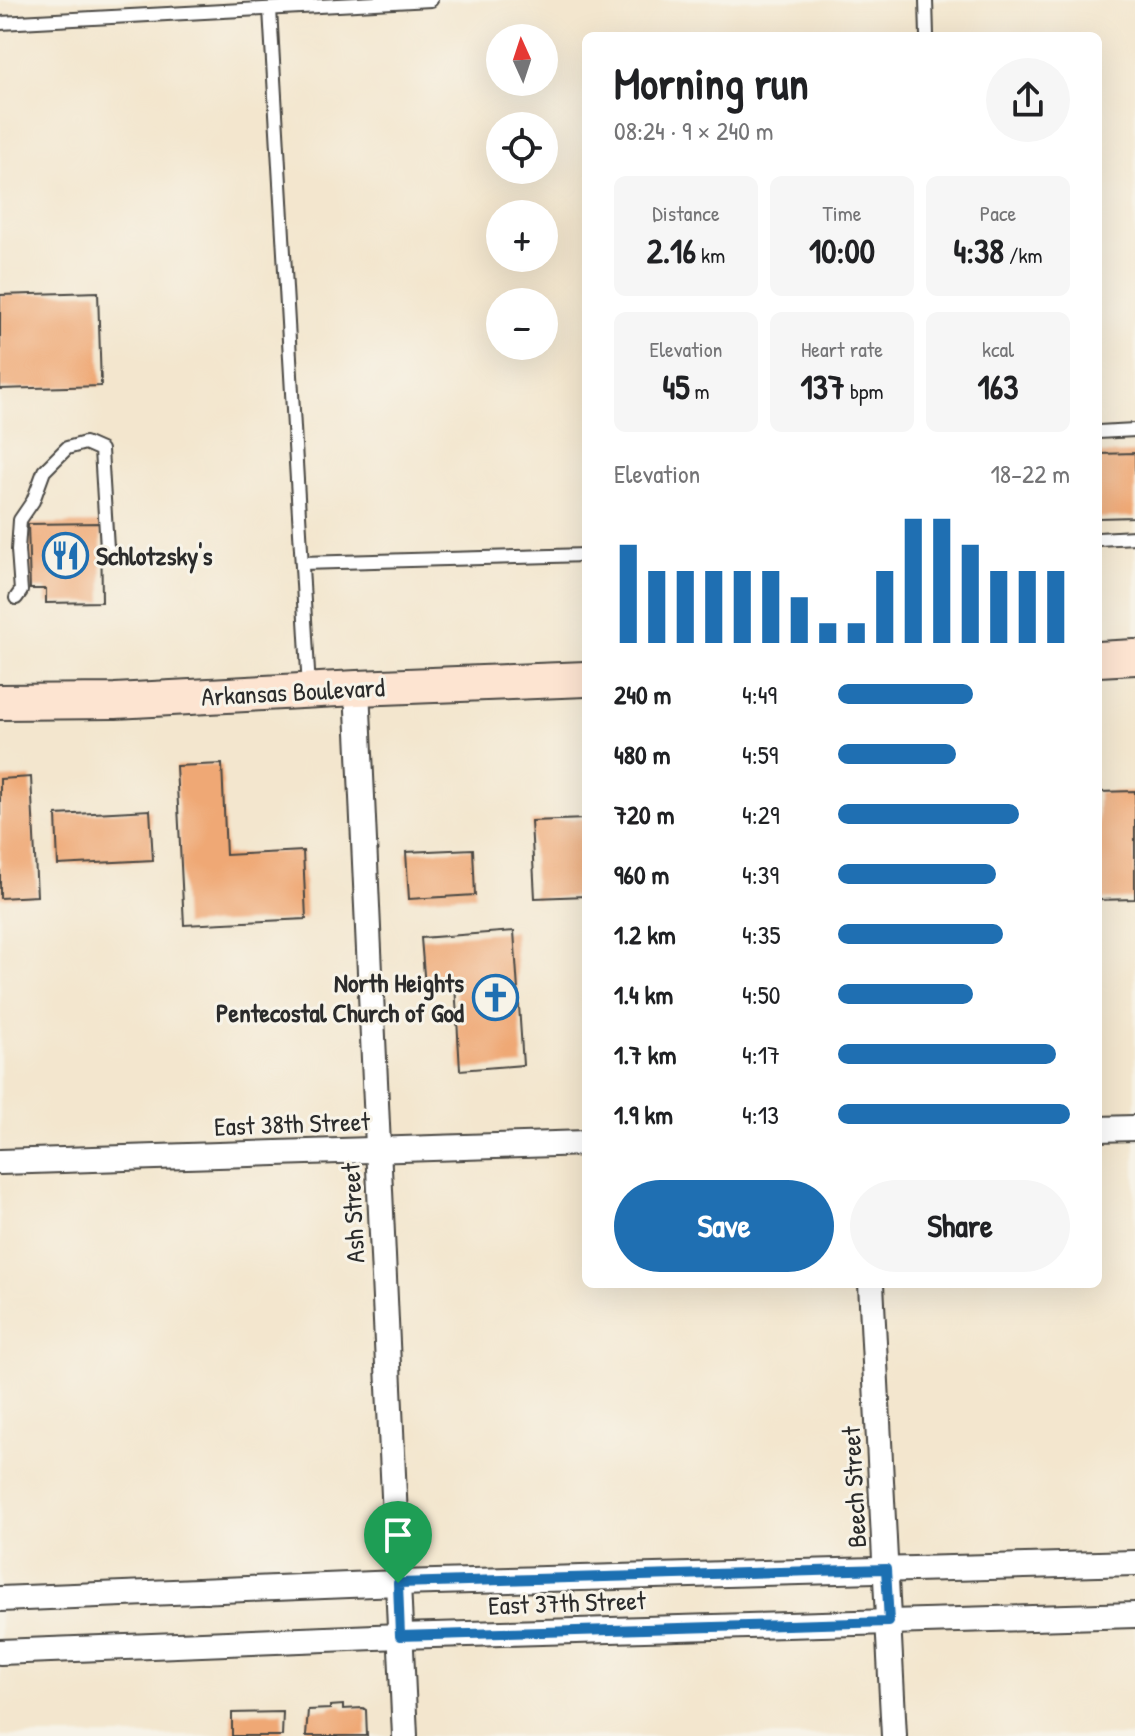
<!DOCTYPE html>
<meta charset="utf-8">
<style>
:root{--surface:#fff;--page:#f6f6f6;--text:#202124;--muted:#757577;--accent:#1f6fb2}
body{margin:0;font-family:"Patrick Hand",sans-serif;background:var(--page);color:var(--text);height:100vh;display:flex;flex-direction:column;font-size:30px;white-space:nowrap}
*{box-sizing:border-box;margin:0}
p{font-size:26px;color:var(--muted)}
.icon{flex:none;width:44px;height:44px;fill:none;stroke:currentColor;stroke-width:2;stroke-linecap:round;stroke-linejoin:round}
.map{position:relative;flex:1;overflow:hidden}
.details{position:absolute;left:582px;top:32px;width:520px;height:1256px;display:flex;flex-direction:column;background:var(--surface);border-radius:12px;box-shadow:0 8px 32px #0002}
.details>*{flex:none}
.needle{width:52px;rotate:357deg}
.controls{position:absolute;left:486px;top:24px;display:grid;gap:16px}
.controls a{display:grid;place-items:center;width:72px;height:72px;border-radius:50%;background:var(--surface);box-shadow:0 8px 32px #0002;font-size:40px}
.pin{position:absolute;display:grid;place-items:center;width:68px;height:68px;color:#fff;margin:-82px -34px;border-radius:50% 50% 50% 0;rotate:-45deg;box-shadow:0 0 8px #0007}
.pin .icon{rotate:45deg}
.round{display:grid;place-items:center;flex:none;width:84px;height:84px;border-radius:42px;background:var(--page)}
.headline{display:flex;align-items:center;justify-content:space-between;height:136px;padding:0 32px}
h1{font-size:44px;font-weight:700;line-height:60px}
.figures{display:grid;grid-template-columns:repeat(3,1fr);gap:12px;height:136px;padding:8px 32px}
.figures div{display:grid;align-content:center;border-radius:12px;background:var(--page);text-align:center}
.figures b{font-size:34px;font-weight:700}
.figures small{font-size:22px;font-weight:400}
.figures p{font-size:22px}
.chart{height:224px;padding:16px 32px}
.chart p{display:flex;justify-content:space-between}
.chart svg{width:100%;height:144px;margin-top:8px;stroke:var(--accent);stroke-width:6}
.primary-button{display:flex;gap:16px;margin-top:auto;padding:16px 32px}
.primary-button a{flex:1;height:92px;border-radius:48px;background:var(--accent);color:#fff;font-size:32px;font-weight:700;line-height:92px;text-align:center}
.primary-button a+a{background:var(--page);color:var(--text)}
ul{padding:0 32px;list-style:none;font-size:26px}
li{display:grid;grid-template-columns:128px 96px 1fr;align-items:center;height:60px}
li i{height:20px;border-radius:10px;background:var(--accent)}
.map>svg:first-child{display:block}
.building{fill:#efa875}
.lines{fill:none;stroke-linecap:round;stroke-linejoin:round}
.lane-casing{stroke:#494743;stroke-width:16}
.street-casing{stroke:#494743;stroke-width:28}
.secondary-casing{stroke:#494743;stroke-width:38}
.lane{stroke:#fff;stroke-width:12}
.street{stroke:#fff;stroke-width:24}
.secondary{stroke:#fde4d1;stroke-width:34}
.route-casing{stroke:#fff;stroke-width:16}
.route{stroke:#1f6fb2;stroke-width:10}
.labels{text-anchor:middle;stroke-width:6;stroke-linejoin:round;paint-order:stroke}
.poi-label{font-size:26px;font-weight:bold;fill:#2b2b2b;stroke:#f7f3e8;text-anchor:start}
.street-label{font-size:26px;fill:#2b2b2b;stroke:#f7f3e8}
</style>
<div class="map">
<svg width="1135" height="1736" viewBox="0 0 1135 1736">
<rect width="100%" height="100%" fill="#f7f3e8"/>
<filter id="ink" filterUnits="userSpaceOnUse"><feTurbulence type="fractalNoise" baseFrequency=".0125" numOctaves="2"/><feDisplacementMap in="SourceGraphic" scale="16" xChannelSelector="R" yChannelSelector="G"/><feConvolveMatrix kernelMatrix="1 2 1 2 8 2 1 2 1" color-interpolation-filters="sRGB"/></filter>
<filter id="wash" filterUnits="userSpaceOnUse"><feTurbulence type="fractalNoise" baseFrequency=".006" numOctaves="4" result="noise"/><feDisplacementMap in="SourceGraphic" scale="32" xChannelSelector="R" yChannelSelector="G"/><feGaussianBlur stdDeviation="1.8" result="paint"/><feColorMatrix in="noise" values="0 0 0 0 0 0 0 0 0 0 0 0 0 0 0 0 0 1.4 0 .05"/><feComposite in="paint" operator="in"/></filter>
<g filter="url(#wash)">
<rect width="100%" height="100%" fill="#f3e6ce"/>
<g id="blocks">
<!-- building -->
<g class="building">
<polygon points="98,292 101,386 0,389 0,295"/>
<polygon points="1135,453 1135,517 1098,518 1098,454"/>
<polygon points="101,523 102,602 46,603 46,589 30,589 28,524"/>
<polygon points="222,764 226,855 303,851 306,919 184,925 176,766"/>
<polygon points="31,777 37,896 0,898 0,779"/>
<polygon points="1135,791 1135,899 1098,900 1098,792"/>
<polygon points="150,810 153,860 58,865 56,815"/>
<polygon points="586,819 586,896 535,898 531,821"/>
<polygon points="473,849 475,895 409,899 406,852"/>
<polygon points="514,931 523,1065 460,1070 455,984 425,987 421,938"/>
<polygon points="343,1705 343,1709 363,1708 366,1710 367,1736 306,1736 308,1710 330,1709 330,1706"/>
<polygon points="283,1712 282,1736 232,1736 232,1713"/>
</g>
</g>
</g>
<g filter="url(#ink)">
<use href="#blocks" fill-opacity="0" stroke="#494743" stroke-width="2"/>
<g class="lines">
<defs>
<g id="lane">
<polyline points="926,0 927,36"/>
<polyline points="270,9 309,689"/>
<polyline points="0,23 431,0"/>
<polyline points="1098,432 1135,430"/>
<polyline points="1098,539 1135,537"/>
<polyline points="302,563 586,555"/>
<polyline points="16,598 21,591 18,550 20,520 33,501 44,471 67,448 85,443 101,450 107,548 118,557"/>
</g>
<g id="street">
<polyline points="357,688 405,1736"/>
<polyline points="1098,1129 1135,1128"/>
<polyline points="0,1162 586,1143"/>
<polyline points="871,1284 894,1736"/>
<polyline points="0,1599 398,1583 1135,1563"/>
<polyline points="0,1652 400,1636 1135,1615"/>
</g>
<g id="secondary">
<polyline points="1098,659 1135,657"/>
<polyline points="0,702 115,701 357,688 586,679"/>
</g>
</defs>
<!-- lane casing -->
<use href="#lane" class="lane-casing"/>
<!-- street casing -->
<use href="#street" class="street-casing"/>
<!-- secondary casing -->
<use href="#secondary" class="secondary-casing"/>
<!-- lane -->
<use href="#lane" class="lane"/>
<!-- street -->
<use href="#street" class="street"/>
<!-- secondary -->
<use href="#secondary" class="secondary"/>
</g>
</g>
<g class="lines" filter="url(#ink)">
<defs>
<polygon id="route" points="886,1569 889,1622 400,1636 398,1583"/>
</defs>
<!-- route casing -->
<use href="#route" class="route-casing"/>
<!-- route -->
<use href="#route" class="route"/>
</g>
<!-- icons -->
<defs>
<symbol id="restaurant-ring" viewBox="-11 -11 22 22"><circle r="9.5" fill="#f7f3e8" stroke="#1f6fb2" stroke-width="1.5"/><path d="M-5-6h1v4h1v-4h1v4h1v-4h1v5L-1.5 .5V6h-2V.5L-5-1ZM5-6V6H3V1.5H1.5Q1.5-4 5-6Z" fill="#1f6fb2"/></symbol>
<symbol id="church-ring" viewBox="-11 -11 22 22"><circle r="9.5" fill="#f7f3e8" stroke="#1f6fb2" stroke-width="1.5"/><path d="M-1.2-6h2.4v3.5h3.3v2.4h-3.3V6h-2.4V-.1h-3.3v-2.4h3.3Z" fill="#1f6fb2"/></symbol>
</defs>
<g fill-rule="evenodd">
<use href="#restaurant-ring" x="40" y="530" width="51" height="51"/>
<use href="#church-ring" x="470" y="972" width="51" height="51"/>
</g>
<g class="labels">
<!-- poi labels -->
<g class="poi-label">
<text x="96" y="565">Schlotzsky's</text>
<text x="464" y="992" text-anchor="end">North Heights<tspan x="464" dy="30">Pentecostal Church of God</tspan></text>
</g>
<!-- street labels -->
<g class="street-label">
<text transform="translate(293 692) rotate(-3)" y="9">Arkansas Boulevard</text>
<text transform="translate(292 1124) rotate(-2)" y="9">East 38th Street</text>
<text transform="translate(353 1213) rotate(-93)" y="9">Ash Street</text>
<text transform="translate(854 1487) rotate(-93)" y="9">Beech Street</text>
<text transform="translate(567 1603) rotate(-2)" y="9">East 37th Street</text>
</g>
</g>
</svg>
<div class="controls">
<a><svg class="needle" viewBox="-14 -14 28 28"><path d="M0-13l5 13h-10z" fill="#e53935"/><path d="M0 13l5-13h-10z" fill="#757577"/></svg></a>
<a><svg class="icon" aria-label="locate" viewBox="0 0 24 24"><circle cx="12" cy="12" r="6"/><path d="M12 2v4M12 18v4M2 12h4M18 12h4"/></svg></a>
<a>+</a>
<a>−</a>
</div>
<div class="pin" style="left:398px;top:1583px;background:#1e9e55"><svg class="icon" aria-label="arrive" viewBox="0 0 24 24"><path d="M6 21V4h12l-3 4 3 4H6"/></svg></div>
<section class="details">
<div class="headline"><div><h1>Morning run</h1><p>08:24 · 9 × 240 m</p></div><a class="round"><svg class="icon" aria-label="share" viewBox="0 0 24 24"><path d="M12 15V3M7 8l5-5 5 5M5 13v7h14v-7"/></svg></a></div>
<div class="figures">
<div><p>Distance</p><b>2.16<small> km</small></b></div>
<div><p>Time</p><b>10:00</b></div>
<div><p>Pace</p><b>4:38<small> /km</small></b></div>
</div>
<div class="figures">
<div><p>Elevation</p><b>45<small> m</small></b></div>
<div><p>Heart rate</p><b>137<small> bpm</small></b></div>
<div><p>kcal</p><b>163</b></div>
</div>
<div class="chart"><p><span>Elevation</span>18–22 m</p>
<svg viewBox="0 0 160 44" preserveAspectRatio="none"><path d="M5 44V14M15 44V22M25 44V22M35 44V22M45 44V22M55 44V22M65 44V30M75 44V38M85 44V38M95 44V22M105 44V6M115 44V6M125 44V14M135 44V22M145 44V22M155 44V22"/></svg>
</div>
<ul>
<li><b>240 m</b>4:49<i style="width:58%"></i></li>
<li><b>480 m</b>4:59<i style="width:51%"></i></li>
<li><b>720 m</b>4:29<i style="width:78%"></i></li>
<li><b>960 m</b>4:39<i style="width:68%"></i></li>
<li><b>1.2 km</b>4:35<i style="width:71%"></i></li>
<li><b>1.4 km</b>4:50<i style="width:58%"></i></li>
<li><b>1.7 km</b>4:17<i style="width:94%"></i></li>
<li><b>1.9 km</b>4:13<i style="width:100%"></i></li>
</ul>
<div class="primary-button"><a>Save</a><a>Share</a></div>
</section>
</div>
